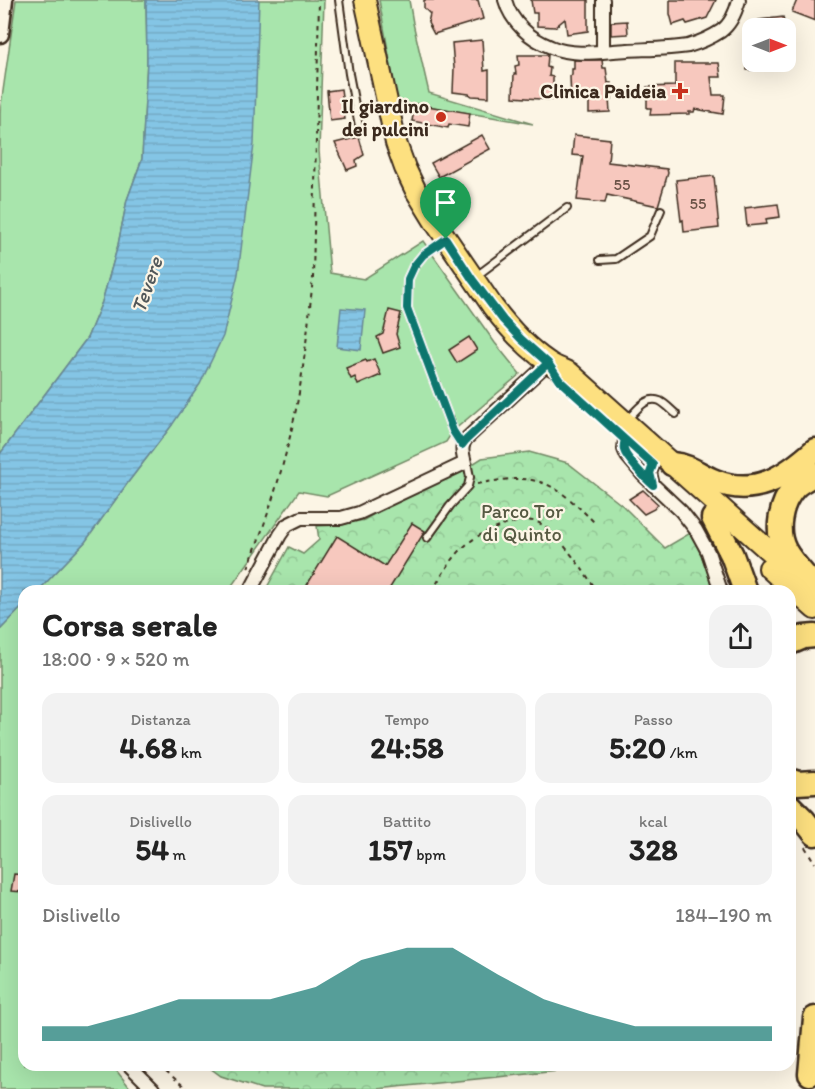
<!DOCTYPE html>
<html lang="it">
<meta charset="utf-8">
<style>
:root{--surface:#fff;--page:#f2f2f2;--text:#222;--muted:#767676;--accent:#0f766e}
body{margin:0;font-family:Itim,sans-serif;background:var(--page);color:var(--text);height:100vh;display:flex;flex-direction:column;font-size:22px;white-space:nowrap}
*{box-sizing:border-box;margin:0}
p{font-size:20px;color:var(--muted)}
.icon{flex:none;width:33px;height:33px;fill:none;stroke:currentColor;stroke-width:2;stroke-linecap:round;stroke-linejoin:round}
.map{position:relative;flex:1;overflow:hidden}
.sheet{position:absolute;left:18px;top:585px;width:778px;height:486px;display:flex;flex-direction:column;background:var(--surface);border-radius:18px;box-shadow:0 6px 24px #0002}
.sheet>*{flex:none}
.needle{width:39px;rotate:90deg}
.tools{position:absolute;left:742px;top:18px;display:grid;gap:12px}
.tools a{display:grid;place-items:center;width:54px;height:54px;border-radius:12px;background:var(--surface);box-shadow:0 6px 24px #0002;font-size:30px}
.pin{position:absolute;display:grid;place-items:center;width:51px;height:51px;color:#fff;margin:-62px -26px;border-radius:50% 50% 50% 0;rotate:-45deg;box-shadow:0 0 6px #0007}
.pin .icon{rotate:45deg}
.round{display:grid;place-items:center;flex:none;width:63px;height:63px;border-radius:18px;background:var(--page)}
.head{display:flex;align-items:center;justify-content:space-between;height:102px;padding:0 24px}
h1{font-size:33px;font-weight:700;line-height:45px}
.metrics{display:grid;grid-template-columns:repeat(3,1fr);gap:9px;height:102px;padding:6px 24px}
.metrics div{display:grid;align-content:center;border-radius:15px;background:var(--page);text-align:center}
.metrics b{font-size:30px;font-weight:700}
.metrics small{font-size:16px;font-weight:400}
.metrics p{font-size:16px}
.chart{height:168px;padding:12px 24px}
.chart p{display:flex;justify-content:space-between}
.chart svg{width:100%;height:108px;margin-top:6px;fill:var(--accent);opacity:.7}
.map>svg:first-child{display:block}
.grass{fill:#a8e5ac;stroke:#728865;stroke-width:1.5}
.forest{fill:url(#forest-crowns);stroke:#728865;stroke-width:1.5}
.water{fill:url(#water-rules);stroke:#678795;stroke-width:1.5}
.building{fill:#f7c8be;stroke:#3b2a1e;stroke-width:1.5}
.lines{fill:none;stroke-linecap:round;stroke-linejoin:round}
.lane-casing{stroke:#3b2a1e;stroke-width:10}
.street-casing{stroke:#3b2a1e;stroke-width:16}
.secondary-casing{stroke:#3b2a1e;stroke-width:21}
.primary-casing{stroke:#3b2a1e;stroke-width:24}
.highway-casing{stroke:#3b2a1e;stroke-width:27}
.path{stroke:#3b2a1e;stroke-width:2;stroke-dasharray:4.5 4.5;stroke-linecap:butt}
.lane{stroke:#fcf5e5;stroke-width:6}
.street{stroke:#fcf5e5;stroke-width:12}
.secondary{stroke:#fcf5e5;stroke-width:16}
.primary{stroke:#fde080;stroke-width:20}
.highway{stroke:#fde080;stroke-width:22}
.route-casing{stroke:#fff;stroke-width:12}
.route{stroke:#0f766e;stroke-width:8}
.poi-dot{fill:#c8321e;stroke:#fcf5e5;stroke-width:2}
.labels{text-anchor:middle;stroke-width:4.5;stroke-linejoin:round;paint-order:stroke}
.number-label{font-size:16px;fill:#6a5246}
.poi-label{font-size:20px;font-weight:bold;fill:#3b2a1e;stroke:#fcf5e5;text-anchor:end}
.park-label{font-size:20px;fill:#565942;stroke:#fcf5e5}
.water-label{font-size:21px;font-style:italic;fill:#51585a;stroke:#fcf5e5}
</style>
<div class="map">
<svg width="815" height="1089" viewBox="0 0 815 1089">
<defs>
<pattern id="forest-crowns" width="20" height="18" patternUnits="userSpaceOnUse" patternTransform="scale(1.5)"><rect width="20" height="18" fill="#a8e5ac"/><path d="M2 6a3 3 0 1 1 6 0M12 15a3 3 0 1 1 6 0" fill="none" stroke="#92c594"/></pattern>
<pattern id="water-rules" width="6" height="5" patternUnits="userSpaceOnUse" patternTransform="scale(1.5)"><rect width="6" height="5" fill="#84c5e5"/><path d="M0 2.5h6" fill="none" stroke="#73a9c4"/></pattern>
</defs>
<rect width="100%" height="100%" fill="#fcf5e5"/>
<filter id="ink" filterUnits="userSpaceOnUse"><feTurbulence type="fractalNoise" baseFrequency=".0167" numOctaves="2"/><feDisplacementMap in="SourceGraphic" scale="12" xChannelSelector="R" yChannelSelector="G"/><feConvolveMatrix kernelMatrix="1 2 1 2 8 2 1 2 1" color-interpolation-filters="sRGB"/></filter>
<g filter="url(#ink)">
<!-- grass -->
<g class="grass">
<polygon points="16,0 146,0 147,60 142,159 127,200 118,245 102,302 87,338 0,454 0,112"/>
<polygon points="258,0 324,0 319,151 330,273 364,279 423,241 495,343 520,374 453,431 446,442 327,496 299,491 228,591 38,591 85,542 129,481 172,425"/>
<polygon points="379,0 409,0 413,23 429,93 533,124 415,104 398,106"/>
<polygon points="24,605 24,1065 112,1065 131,1089 0,1089 0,630"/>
</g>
<!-- forest -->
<g class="forest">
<polygon points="529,452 568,463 623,506 665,548 692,532 707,570 713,591 265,591 289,547 303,554 319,540 317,526 339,525 364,520 396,501 415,493 468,467 482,458"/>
<polygon points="206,1065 618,1065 377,1089 262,1089 221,1076"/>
</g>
<!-- water -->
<g class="water">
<polygon points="146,0 259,0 254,144 238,274 223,336 200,384 172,425 129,481 85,542 38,591 24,591 24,605 0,630 0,454 87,338 102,302 118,245 127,200 142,159 147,60"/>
<polygon points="341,308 365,310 361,350 337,347"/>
</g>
<!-- building -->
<g class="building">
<polygon points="424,0 478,0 483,19 434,34 428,23 430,14 424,8"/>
<polygon points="531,0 588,0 588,31 567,34 565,19 555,27 537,26 537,13 533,13"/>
<polygon points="670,0 716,0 707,18 687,24 685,21 673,25 670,14"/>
<polygon points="797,0 815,0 815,21 792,12"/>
<polygon points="783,17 785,28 760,28 759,20"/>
<polygon points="627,21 628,34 611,35 611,22"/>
<polygon points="753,38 753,70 747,70 744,39"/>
<polygon points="482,40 484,71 489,70 489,97 472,96 469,94 453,92 454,68 452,43"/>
<polygon points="518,55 548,55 547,67 550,68 549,76 553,77 553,100 513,97 514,74 516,74 515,66 519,65"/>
<polygon points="574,60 602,60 603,68 606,68 608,83 611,83 612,99 609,99 610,112 589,113 589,100 571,101 570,76 572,75 572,69 574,69"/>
<polygon points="675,63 719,63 721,77 711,77 713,95 725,95 723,114 695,109 694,112 689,112 689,114 650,115 651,108 647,108 647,87 675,86"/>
<polygon points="341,89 345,119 330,121 327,91"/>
<polygon points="415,104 470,113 468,127 449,124 448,128 412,121"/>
<polygon points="482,135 490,149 439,177 431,163"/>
<polygon points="574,135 610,139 608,162 667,169 668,173 658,206 607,195 605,203 577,200 583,156 572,155"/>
<polygon points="359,137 364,155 356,160 357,166 347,170 335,143"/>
<polygon points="714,176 719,228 684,232 683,220 681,221 676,180"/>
<polygon points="778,204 780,217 766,219 767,224 747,226 745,208"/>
<polygon points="389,310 401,313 396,334 400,347 383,353 377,337 383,334"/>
<polygon points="469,337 477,350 457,363 449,350"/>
<polygon points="374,359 381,375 358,385 355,377 351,379 346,368 366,360 367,362"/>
<polygon points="643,490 658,504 654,509 644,514 629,499"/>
<polygon points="412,523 425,531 388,591 316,591 307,585 337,536 385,566"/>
<polygon points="14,874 24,875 24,892 11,891"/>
</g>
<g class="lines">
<defs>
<g id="lane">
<polyline points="339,0 349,74 359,126"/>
<polyline points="445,240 423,255 414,266 408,279 407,308 453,431 462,445"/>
<polyline points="600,260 616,259 650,236 661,210"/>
<polyline points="475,277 567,208"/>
<path d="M628,419C636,411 646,395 660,401C666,404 671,410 676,414"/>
<polyline points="427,538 450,506 468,486 470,477 468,467 465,463"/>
</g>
<g id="street">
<path d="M505,0C511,22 530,39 551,47C574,57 604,51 628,50C648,49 669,49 688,46C698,43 712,37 721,31C731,24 736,11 739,0"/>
<polyline points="603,0 603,51"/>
<polyline points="625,440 624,449 627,456 643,475 681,511 696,530 708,552 721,591"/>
<polyline points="653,485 650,473 653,465"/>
<path d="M250,591L280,535L287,525L301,518H341L359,513L465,463C463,454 460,447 466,439L548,363"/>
<polyline points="129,1065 153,1089"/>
</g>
<polyline id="secondary" points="0,34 4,0"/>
<g id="primary">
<path d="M365,0L396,143L405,168L416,191L435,222L493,307C508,327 527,348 548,362C554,367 563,369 570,373L795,574"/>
<polyline points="769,568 815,609"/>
</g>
<g id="highway">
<path d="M672,464C692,466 697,474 715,481C755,497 785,477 815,450"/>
<path d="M815,474C808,478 800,482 795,487C780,503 775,531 785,550C792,563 806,576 815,588"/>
<polyline points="713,518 732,555 745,591"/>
<polyline points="790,643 804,637 815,636"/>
<polyline points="790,780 797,783 815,782"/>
<polyline points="790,806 804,820 815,834"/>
<polyline points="810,1074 815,1018"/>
</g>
</defs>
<!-- lane casing -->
<use href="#lane" class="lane-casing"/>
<!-- street casing -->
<use href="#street" class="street-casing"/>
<!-- secondary casing -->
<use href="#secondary" class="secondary-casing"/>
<!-- primary casing -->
<use href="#primary" class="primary-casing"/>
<!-- highway casing -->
<use href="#highway" class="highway-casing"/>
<!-- path -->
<g class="path">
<path d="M477,484C538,472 552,480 595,523"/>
<path d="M248,568C267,519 283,470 294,419C304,372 308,325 313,278L319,0"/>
<path d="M432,591C454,555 466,535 509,524C520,521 530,518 541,524C557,532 586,574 597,591"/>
<polyline points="805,847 815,863"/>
<polyline points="159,1065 187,1089"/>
</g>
<!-- lane -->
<use href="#lane" class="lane"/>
<!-- street -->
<use href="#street" class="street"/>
<!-- secondary -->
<use href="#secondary" class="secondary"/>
<!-- primary -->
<use href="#primary" class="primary"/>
<!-- highway -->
<use href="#highway" class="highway"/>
</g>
</g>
<g class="lines" filter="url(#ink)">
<defs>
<path id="route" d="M446,239L423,255L414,266L408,279L407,308L453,431L462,445L466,440L548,363L560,381L653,465L650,473L653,485C646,479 626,458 624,450C623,446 624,443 625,440L560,381L548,363L521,339L503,320L472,279L446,239"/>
</defs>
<!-- route casing -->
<use href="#route" class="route-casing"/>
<!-- route -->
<use href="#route" class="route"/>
</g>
<!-- markers -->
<g class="poi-dot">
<path d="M677 82h6v6h6v6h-6v6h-6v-6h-6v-6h6z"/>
<circle cx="441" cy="117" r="6"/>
</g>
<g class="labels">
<!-- number labels -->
<g class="number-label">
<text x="622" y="190">55</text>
<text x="698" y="209">55</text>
</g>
<!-- poi labels -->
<g class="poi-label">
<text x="666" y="98">Clinica Paideia</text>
<text x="429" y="113">Il giardino<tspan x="429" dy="23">dei pulcini</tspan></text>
</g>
<!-- park labels -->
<g class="park-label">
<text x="522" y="518">Parco Tor<tspan x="522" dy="23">di Quinto</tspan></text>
</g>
<!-- water labels -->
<g class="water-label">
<text transform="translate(147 285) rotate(-71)" y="7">Tevere</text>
</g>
</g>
</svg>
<div class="tools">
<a><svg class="needle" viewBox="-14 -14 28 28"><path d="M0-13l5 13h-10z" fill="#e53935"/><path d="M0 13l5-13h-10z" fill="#767676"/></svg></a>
</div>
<div class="pin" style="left:446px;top:239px;background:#1e9e55"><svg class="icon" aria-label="arrive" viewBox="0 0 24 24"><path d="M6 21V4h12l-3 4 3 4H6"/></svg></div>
<section class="sheet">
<div class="head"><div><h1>Corsa serale</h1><p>18:00 · 9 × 520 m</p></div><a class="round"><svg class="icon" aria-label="share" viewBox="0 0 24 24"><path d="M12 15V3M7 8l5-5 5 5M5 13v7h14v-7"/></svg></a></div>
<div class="metrics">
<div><p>Distanza</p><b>4.68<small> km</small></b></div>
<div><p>Tempo</p><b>24:58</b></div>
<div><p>Passo</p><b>5:20<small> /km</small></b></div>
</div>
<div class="metrics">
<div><p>Dislivello</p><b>54<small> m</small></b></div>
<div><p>Battito</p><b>157<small> bpm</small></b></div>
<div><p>kcal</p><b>328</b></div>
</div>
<div class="chart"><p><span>Dislivello</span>184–190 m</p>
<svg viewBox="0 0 160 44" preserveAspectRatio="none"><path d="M0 44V38L10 38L20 33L30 27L40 27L50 27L60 22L70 11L80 6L90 6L100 17L110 27L120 33L130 38L140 38L150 38L160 38V44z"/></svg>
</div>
</section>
</div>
